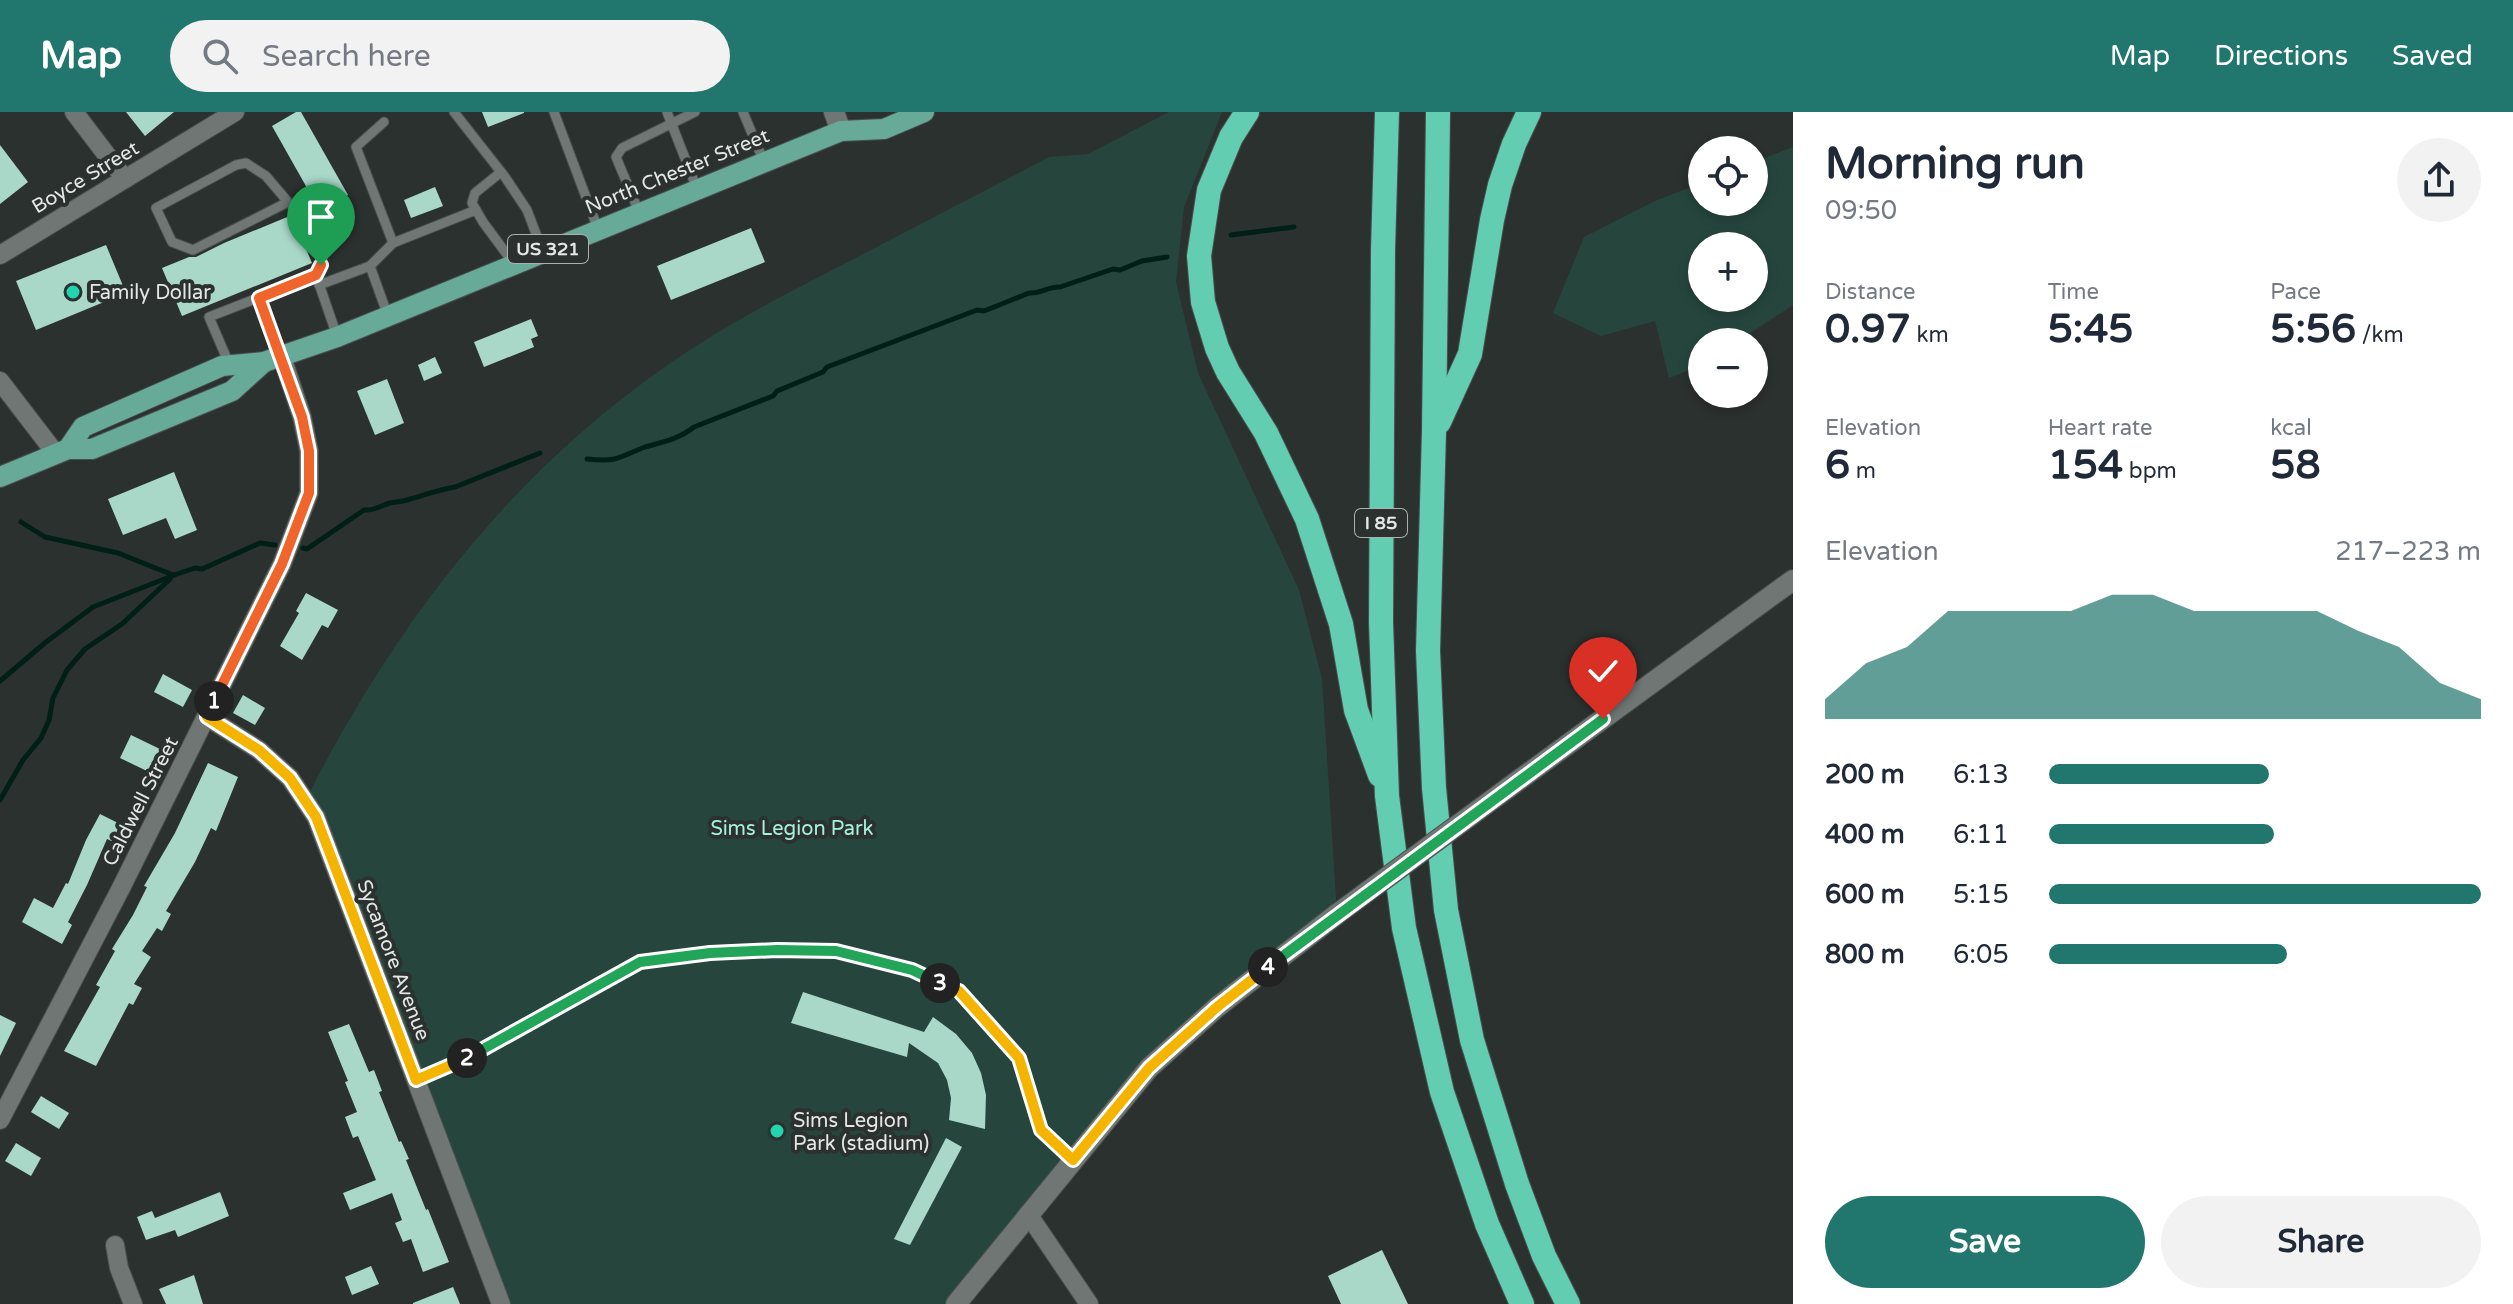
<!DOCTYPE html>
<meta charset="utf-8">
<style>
:root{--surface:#fff;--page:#f2f2f3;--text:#1f2937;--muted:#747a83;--accent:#21766d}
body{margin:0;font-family:"Varela Round",sans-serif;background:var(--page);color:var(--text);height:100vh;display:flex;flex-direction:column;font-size:30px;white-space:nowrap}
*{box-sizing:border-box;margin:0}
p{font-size:26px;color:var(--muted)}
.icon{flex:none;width:44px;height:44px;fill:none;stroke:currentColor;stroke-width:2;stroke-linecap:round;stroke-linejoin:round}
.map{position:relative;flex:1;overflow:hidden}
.details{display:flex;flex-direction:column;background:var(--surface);width:720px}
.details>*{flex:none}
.tools{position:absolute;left:1688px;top:24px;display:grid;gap:16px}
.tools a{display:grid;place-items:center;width:80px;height:80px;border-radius:50%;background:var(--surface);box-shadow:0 4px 12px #0003;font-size:40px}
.pin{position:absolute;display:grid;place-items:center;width:68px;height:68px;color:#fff;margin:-82px -34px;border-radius:50% 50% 50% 0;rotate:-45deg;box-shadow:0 0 8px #0007}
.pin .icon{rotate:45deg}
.km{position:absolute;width:40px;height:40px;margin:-20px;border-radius:50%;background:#222;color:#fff;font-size:22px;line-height:40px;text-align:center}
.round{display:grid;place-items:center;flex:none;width:84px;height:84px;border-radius:42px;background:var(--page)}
.headline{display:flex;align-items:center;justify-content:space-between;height:136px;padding:0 32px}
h1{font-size:44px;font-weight:700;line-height:60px}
.stats{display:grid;grid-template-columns:repeat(3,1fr);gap:12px;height:136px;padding:8px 32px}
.stats div{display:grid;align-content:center}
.stats b{font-size:40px;font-weight:700}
.stats small{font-size:22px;font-weight:400}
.stats p{font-size:22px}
.chart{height:224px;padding:16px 32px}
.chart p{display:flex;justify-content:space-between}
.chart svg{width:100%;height:144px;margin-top:8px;fill:var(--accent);opacity:.7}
.button{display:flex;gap:16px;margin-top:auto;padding:16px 32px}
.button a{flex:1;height:92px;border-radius:48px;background:var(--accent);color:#fff;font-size:32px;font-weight:700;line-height:92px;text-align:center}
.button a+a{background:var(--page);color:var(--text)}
ul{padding:0 32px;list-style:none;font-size:26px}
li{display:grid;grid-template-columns:128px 96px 1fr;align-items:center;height:60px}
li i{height:20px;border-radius:10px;background:var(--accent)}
header{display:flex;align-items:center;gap:48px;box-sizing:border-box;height:112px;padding:0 40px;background:var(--accent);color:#fff}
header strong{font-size:38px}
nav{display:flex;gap:44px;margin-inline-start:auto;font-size:28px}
.search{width:560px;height:72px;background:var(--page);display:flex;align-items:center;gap:20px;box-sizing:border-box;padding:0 28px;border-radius:44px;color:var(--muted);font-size:30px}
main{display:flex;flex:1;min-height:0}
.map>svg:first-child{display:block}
.green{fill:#26463d;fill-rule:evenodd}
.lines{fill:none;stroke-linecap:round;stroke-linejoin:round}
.stream{stroke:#001f17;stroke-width:5}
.building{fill:#a9d8c9}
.lane-casing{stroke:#494f4d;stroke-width:11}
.street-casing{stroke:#494f4d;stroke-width:20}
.secondary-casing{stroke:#494f4d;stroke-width:22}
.primary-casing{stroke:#494f4d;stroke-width:22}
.highway-casing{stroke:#494f4d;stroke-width:26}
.lane{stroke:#6f7674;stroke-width:9}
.street{stroke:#6f7674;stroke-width:18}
.secondary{stroke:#6f7674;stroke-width:20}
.primary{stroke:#67aa98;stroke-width:20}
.highway{stroke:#62cdb0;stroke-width:24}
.secondary-bridge-casing{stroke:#494f4d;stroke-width:22;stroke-linecap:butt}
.secondary-bridge{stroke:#6f7674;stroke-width:20}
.split-1-casing{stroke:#fff;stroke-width:16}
.split-2-casing{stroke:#fff;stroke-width:16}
.split-3-casing{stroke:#fff;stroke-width:16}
.split-4-casing{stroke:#fff;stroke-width:16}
.split-5-casing{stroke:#fff;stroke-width:16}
.split-1{stroke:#f0652b;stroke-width:10}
.split-2{stroke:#f5b400;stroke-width:10}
.split-3{stroke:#22a559;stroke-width:10}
.split-4{stroke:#f5b400;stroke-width:10}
.split-5{stroke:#22a559;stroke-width:10}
.poi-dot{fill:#23d5af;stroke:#2b312f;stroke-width:3}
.labels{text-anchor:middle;stroke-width:8;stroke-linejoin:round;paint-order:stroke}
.shield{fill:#2b312f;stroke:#acb0ae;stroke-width:2}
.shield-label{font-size:18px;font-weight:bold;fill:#e3e7e5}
.street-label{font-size:20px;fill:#e3e7e5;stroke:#2b312f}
.poi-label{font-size:20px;fill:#e3e7e5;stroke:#2b312f;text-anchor:start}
.park-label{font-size:20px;fill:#a5f3db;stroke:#2b312f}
</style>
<header>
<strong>Map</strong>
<div class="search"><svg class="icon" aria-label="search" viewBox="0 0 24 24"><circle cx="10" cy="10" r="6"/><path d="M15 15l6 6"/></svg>Search here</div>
<nav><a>Map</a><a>Directions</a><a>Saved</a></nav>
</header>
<main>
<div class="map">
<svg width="1793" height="1192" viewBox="0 0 1793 1192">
<rect width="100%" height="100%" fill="#2b312f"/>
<!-- green -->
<g class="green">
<path d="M1169,0H1222L1184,95L1176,170L1198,261L1299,478L1322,567L1337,802L1149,956L956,1192H501L305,689C394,515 504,368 666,254C722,215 783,183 844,152C913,116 981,81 1049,45L1088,42Z"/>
<path d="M1793,35V193L1737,230H1702V253L1669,266L1655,209L1601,224L1553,201L1584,125L1657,88L1702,71V90H1754V50ZM1754,134V186H1702V134Z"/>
</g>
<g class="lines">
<!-- stream -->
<g class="stream">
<polyline points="1231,123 1294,115"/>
<path d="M587,347C596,348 605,349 614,347C624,345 634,339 645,335C663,330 679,327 694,315L773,284L777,279L823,260L827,255L977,198L984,199L1029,181C1041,182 1049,174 1060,175L1113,157L1120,158L1142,149L1167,145"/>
<polyline points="21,410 45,425 118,441 173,463"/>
<path d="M303,436L307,437L364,398C374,399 380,394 390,391C394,390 399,390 403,389C420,385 436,378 455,375L540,341"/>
<polyline points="0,569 46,530 93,495 177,462 195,456 202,457 260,431 275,433"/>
<polyline points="0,688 23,648 41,626 49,608 53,586 67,558 85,537 122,512 170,467"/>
</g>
</g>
<!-- building -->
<g class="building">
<polygon points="126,0 174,0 145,24"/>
<polygon points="296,0 301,0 348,83 320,99 272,14"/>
<polygon points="482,0 524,0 524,1 488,15"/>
<polygon points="0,33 28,70 0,92"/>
<polygon points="435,75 443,94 411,106 404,88"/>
<polygon points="292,103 312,151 182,204 162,156 189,145 196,145 224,131"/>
<polygon points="751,116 765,150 671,188 657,154"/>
<polygon points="106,133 126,181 36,218 16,169"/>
<polygon points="531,207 538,224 531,227 534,235 484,255 474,230"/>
<polygon points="435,245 442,261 424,269 418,253"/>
<polygon points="387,267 404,311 375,323 357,279"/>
<polygon points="174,360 197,418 175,427 166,406 123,423 108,387"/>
<polygon points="306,481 338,498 328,516 322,513 302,548 280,534 299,501 296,499"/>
<polygon points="163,562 192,578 183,595 154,580"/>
<polygon points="243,583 265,596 255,613 233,601"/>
<polygon points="131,623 162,638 151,661 120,646"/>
<polygon points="208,651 238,665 216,719 211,716 195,750 166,799 171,802 162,819 157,816 142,839 151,845 134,872 142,876 133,893 129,891 96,954 64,939 100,875 96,873 115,839 112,837 133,803 147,775 144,774 175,721"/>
<polygon points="100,702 124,714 116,731 107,727 87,773 68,810 72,813 62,832 22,810 34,786 53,796 66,771 68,772 86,728"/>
<polygon points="803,880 924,920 933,905 956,922 972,941 981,961 986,983 985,1017 949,1008 951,986 947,968 938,951 909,931 907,945 791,911"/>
<polygon points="0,903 16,911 0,944"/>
<polygon points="349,912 369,960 374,958 382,979 379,980 399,1030 401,1029 409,1047 406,1048 426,1098 428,1097 449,1150 423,1160 411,1127 403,1130 395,1111 402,1108 392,1081 350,1098 343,1081 376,1068 358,1024 353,1026 345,1005 357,1000 345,970 348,969 328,920"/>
<polygon points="41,984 69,1001 59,1017 31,1000"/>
<polygon points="946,1026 962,1035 910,1133 894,1127"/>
<polygon points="16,1031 41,1046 31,1064 5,1049"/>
<polygon points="220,1080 229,1104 178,1125 175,1118 146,1128 137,1105 152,1099 155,1106"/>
<polygon points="1382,1138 1408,1192 1341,1192 1328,1164"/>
<polygon points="371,1154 379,1172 352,1183 345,1165"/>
<polygon points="194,1163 203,1192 166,1192 159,1177"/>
<polygon points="453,1175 460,1192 413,1192 413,1191"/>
</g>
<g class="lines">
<defs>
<g id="lane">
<polyline points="454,0 505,65 527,98 543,140"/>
<polyline points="554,0 598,117"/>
<polyline points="667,0 697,77"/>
<polyline points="743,0 764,50"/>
<polyline points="384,10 356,35 393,131"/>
<polyline points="501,60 475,81 472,91 483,110 514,152"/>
<polyline points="288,90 193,138 172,130 156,96 236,53 246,51 266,64 288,90 309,106 323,141 321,153 316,163"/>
<polyline points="639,100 616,45 622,36 695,0"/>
<polyline points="319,173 370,154"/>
<polyline points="259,186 282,245"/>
<polyline points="388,204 370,154 393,131 476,98"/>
<polyline points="230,254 209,205 316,163 337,224"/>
<polyline points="416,968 478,941 520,915 640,850 710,841 777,838 836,839 912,858 959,879 1019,946 1041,1018 1073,1048"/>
</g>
<g id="street">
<polyline points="74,0 125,67"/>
<polyline points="0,143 235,0"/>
<polyline points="0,269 56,342"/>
<polyline points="207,605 259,638 290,666 316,705 501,1192"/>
<polyline points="0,1008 121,776 282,452 309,381 309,339 302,305 282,245"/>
<polyline points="1028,1102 1089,1192"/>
<polyline points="115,1133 119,1156 133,1192"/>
</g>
<g id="secondary">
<polyline points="834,0 841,19"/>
<polyline points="1508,676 1793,468"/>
<polyline points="956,1192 1149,956 1217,895 1337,802"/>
</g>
<g id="primary">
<polyline points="68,337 83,315 222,254 264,250 337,225 841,19 884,17 924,0"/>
<polyline points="0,365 68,337 92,337 232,279 264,250"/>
</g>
<g id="highway">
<polyline points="1247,0 1231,25 1209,78 1199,144 1203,190 1217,236 1228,260 1266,321 1307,407 1341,512 1356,598 1380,663"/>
<polyline points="1387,0 1383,138 1381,510 1387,684 1404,816 1442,980 1487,1112 1522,1192"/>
<polyline points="1438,0 1434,319 1428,539 1434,676 1446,798 1472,928 1517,1072 1544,1144 1568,1192"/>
<polyline points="1439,310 1470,242 1492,108 1500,73 1514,32 1529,0"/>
</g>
</defs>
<!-- lane casing -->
<use href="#lane" class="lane-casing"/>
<!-- street casing -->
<use href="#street" class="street-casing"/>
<!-- secondary casing -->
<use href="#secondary" class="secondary-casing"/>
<!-- primary casing -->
<use href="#primary" class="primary-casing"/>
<!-- highway casing -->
<use href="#highway" class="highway-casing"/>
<!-- lane -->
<use href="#lane" class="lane"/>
<!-- street -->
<use href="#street" class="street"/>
<!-- secondary -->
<use href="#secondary" class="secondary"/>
<!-- primary -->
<use href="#primary" class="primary"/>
<!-- highway -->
<use href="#highway" class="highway"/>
<defs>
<polyline id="secondary-bridge" points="1337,802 1508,676"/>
</defs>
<!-- secondary-bridge casing -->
<use href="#secondary-bridge" class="secondary-bridge-casing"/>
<!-- secondary-bridge -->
<use href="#secondary-bridge" class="secondary-bridge"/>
</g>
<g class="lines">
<defs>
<polyline id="split-1" points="214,589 282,452 309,381 309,339 302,305 259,186 316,163 321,153"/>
<polyline id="split-2" points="214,589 207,605 259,638 290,666 316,705 416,968 467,946"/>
<polyline id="split-3" points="467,946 640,850 710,841 777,838 836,839 912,858 940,871"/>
<polyline id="split-4" points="940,871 959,879 1019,946 1041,1018 1073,1048 1149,956 1217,895 1268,855"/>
<polyline id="split-5" points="1268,855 1603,607"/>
</defs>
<!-- split-1 casing -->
<use href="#split-1" class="split-1-casing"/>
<!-- split-2 casing -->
<use href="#split-2" class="split-2-casing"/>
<!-- split-3 casing -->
<use href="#split-3" class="split-3-casing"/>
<!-- split-4 casing -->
<use href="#split-4" class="split-4-casing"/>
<!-- split-5 casing -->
<use href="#split-5" class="split-5-casing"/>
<!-- split-1 -->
<use href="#split-1" class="split-1"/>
<!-- split-2 -->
<use href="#split-2" class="split-2"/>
<!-- split-3 -->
<use href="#split-3" class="split-3"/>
<!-- split-4 -->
<use href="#split-4" class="split-4"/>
<!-- split-5 -->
<use href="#split-5" class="split-5"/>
</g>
<!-- markers -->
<g class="poi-dot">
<circle cx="73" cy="180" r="8"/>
<circle cx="777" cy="1019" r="8"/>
</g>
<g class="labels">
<!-- shield labels -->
<g class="shield">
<rect x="508" y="123" width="80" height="28" rx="6"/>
<rect x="1355" y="397" width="52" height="28" rx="6"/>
</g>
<g class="shield-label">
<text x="548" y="143">US 321</text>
<text x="1381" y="417">I 85</text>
</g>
<!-- street labels -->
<g class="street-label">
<text transform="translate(677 59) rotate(-22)" y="7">North Chester Street</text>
<text transform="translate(85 65) rotate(-31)" y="7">Boyce Street</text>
<text transform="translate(140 689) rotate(-63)" y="7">Caldwell Street</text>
<text transform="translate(394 848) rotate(69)" y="7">Sycamore Avenue</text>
</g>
<!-- poi labels -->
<g class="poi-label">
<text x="89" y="187">Family Dollar</text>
<text x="793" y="1015">Sims Legion<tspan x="793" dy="23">Park (stadium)</tspan></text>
</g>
<!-- park labels -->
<g class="park-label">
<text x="792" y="723">Sims Legion Park</text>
</g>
</g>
</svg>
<div class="tools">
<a><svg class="icon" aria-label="locate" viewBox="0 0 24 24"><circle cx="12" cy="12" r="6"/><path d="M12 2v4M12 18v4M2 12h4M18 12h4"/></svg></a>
<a>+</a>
<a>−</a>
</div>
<div class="pin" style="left:321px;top:153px;background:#1e9e55"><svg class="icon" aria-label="arrive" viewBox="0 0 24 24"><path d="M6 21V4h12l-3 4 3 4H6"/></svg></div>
<div class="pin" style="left:1603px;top:607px;background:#d93025"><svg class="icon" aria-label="check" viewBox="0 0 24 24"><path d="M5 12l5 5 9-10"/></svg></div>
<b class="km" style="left:214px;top:589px">1</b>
<b class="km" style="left:467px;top:946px">2</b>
<b class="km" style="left:940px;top:871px">3</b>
<b class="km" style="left:1268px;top:855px">4</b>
</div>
<section class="details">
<div class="headline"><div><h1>Morning run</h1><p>09:50</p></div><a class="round"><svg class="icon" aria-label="share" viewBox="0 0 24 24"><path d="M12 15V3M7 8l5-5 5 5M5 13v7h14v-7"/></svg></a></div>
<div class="stats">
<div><p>Distance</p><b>0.97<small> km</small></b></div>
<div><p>Time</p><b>5:45</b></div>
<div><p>Pace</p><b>5:56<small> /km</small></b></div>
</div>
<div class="stats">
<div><p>Elevation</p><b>6<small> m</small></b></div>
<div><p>Heart rate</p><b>154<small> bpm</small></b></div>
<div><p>kcal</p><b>58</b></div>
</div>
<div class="chart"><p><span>Elevation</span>217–223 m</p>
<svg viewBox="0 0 160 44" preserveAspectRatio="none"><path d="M0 44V38L10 27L20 22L30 11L40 11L50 11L60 11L70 6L80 6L90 11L100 11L110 11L120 11L130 17L140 22L150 33L160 38V44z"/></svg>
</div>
<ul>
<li><b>200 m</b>6:13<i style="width:51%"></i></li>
<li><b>400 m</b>6:11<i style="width:52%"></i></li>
<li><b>600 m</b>5:15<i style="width:100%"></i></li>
<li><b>800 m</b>6:05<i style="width:55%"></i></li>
</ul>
<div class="button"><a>Save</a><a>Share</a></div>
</section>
</main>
